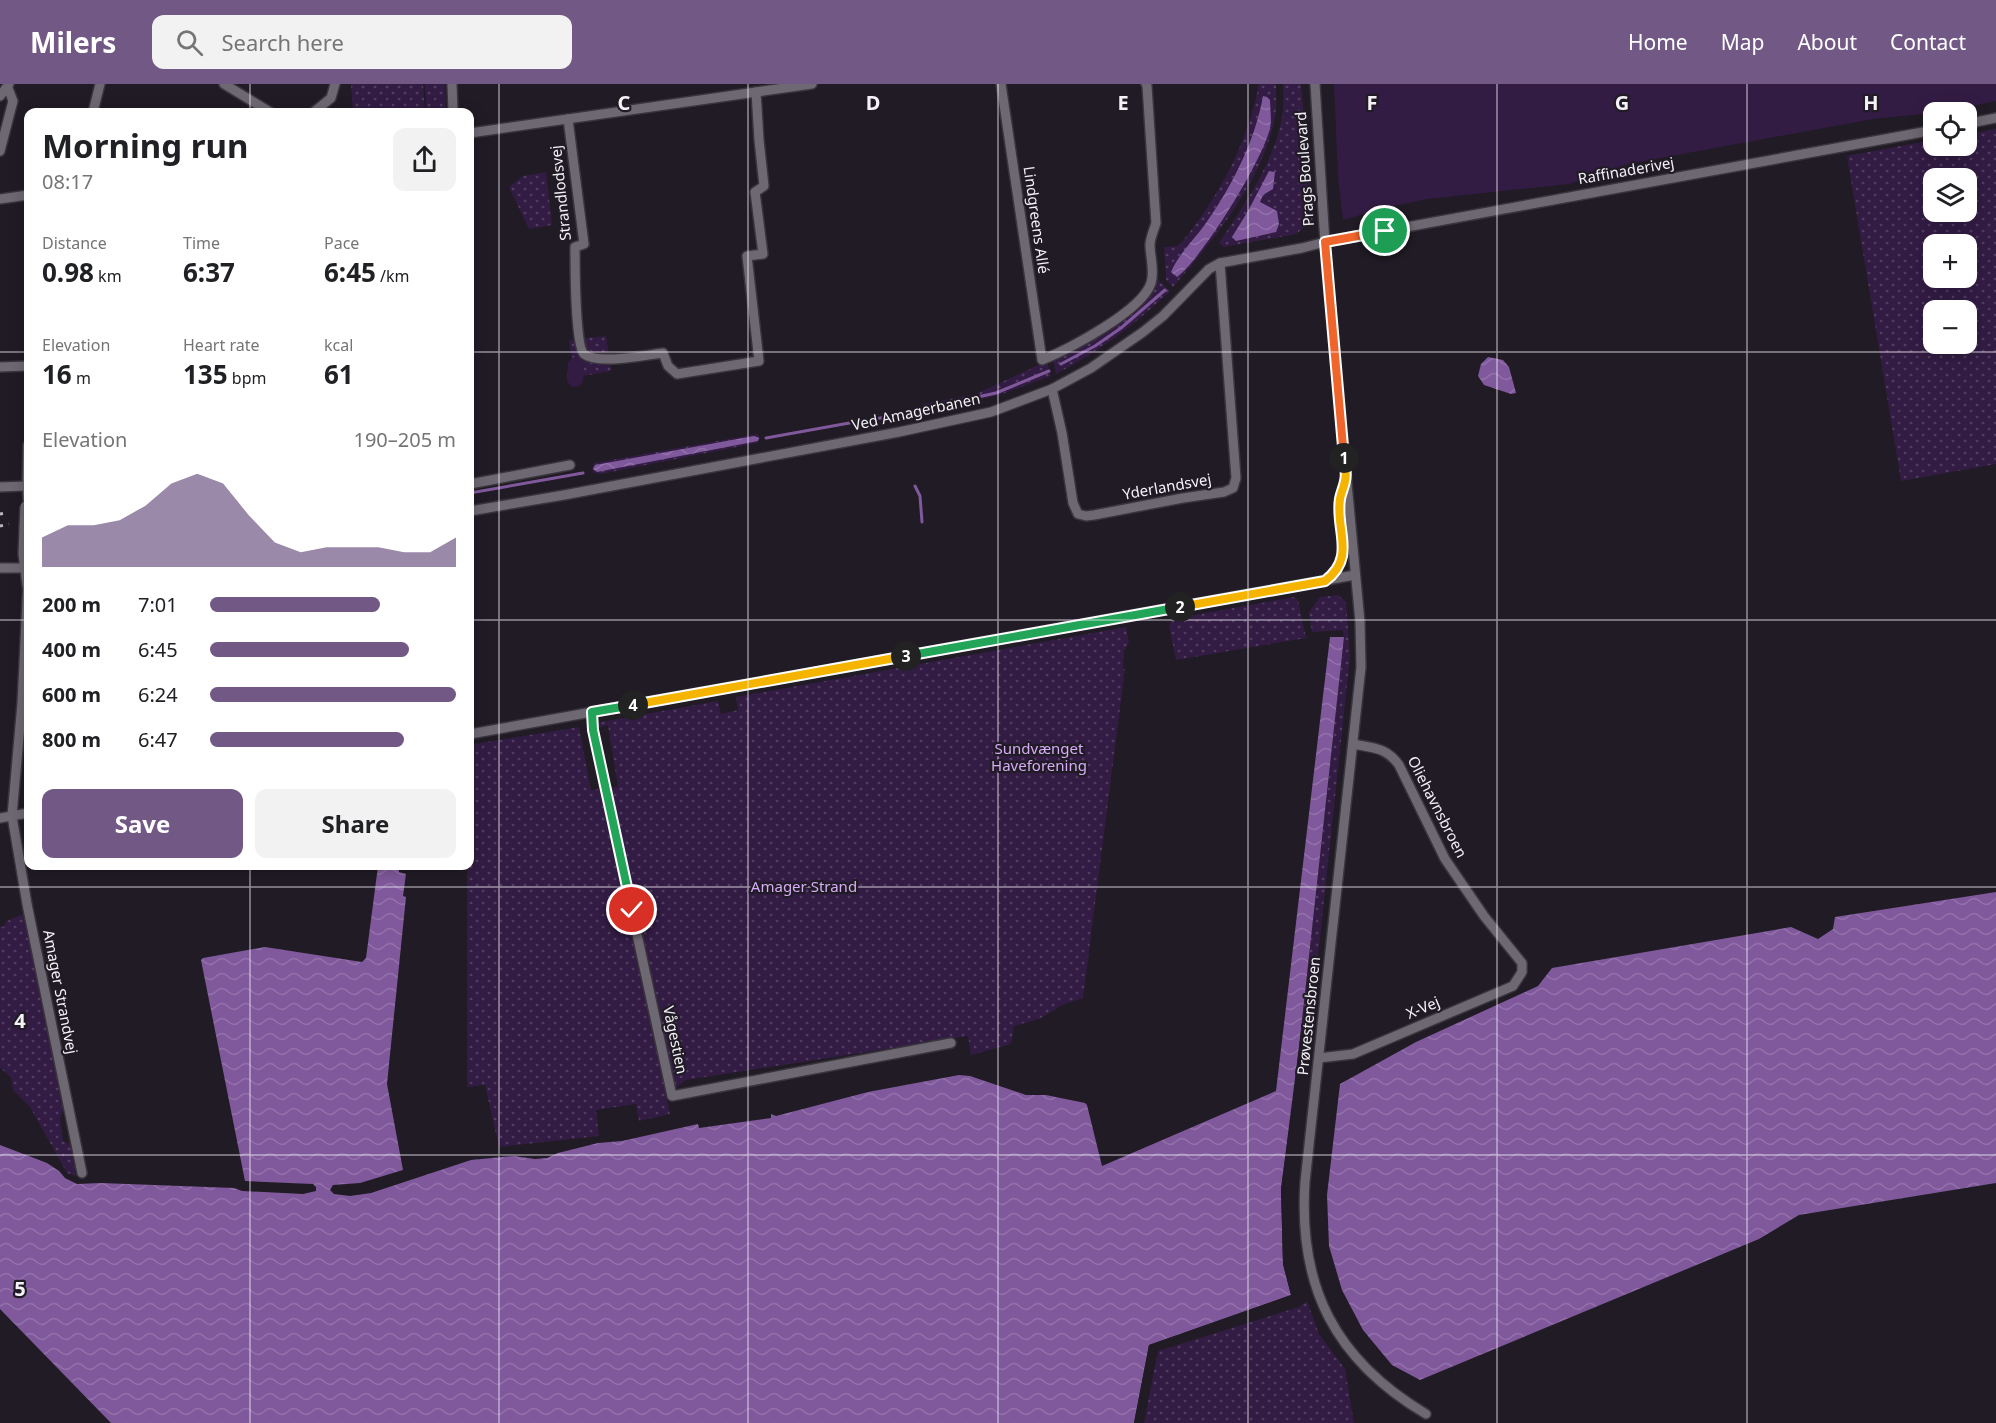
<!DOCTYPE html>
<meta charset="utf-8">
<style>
:root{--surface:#fff;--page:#f2f2f2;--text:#202124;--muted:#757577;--accent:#715885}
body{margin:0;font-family:"Noto Sans",sans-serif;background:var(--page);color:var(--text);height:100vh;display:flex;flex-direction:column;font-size:22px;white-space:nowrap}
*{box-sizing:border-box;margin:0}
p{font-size:20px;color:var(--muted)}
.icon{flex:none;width:33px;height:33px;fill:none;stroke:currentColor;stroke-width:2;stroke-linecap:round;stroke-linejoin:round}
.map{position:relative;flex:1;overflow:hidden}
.sheet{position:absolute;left:24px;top:24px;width:450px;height:762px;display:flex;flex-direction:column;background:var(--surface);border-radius:12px;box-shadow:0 3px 15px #0003}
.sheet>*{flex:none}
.tools{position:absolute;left:1923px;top:18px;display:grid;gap:12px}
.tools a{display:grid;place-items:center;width:54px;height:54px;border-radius:12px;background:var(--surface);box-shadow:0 3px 15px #0003;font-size:30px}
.pin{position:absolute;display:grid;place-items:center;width:51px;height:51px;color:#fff;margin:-26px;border:3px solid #fff;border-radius:50%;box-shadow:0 2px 6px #0007}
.km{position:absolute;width:30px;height:30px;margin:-15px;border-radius:50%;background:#222;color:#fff;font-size:16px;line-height:30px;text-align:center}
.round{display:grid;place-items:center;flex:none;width:63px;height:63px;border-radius:12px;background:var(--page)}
.head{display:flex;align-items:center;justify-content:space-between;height:102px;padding:0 18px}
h1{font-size:33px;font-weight:700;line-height:45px}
.metrics{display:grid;grid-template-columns:repeat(3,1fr);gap:9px;height:102px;padding:6px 18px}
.metrics div{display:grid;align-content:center}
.metrics b{font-size:26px;font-weight:700}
.metrics small{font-size:16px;font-weight:400}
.metrics p{font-size:16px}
.chart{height:168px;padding:12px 18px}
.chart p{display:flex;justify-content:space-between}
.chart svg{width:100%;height:108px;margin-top:6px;fill:var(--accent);opacity:.7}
.button{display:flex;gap:12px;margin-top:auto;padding:12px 18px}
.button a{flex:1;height:69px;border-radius:12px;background:var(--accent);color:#fff;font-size:24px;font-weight:700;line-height:69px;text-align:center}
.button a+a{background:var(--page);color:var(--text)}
ul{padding:0 18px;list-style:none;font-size:20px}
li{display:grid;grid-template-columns:96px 72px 1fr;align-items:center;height:45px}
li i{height:15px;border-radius:8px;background:var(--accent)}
header{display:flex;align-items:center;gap:36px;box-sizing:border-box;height:84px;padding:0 30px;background:var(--accent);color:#fff}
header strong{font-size:28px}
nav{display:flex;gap:33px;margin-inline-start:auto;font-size:21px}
.search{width:420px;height:54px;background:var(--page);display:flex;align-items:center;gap:15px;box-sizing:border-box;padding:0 21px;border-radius:12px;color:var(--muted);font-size:22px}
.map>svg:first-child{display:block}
.green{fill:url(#green-dots);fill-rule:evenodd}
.pitch{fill:#331c44}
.water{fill:url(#water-waves)}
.pier{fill:#201b24}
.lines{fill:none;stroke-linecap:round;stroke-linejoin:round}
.stream{stroke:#80599c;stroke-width:3}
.minor-casing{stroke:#39353c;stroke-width:12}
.minor{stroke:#6e6873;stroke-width:9}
.rail{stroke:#bdb9c0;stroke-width:3;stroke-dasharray:3 6;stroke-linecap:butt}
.minor-bridge-casing{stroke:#39353c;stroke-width:12;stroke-linecap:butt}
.minor-bridge{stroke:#6e6873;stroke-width:9}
.split-1-casing{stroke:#fff;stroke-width:12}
.split-2-casing{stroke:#fff;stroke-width:12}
.split-3-casing{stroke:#fff;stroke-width:12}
.split-4-casing{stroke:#fff;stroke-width:12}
.split-5-casing{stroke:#fff;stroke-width:12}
.split-1{stroke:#f0652b;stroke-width:8}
.split-2{stroke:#f5b400;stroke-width:8}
.split-3{stroke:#22a559;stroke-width:8}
.split-4{stroke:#f5b400;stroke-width:8}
.split-5{stroke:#22a559;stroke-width:8}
.grid{fill:none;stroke:#f4f1f7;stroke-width:1.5;stroke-opacity:0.55}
.labels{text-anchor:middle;stroke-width:4.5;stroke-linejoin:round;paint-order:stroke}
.street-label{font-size:15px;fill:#f4f1f7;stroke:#201b24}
.park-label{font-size:15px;fill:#d6acf6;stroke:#201b24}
.grid-label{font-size:20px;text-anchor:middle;font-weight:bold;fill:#f4f1f7;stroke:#201b24;stroke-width:4.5;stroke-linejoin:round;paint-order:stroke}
</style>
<header>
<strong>Milers</strong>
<div class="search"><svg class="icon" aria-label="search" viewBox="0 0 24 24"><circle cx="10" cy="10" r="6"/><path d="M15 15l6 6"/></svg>Search here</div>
<nav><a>Home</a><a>Map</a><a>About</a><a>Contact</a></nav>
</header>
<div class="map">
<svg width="1996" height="1339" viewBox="0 0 1996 1339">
<defs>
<pattern id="green-dots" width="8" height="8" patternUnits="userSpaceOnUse" patternTransform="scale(1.5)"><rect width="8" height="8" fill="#331c44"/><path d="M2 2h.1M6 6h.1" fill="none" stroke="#513d60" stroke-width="1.8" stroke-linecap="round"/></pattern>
<pattern id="water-waves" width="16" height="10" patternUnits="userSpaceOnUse" patternTransform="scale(1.5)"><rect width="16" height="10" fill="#80599c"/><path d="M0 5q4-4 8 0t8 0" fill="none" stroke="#9371ab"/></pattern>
</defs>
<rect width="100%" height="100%" fill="#201b24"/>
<!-- green -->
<g class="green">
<polygon points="351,0 423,0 425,28 353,28"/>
<polygon points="425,0 445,0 446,28 426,28"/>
<path d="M1259,0H1276C1276,11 1277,22 1275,33C1263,97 1214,155 1173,203L1166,196L1164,163L1177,162L1181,159C1219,113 1248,58 1259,0Z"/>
<path d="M1283,0H1301L1313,136L1296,150L1224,163L1219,159C1243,122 1272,82 1281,38C1284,26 1283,12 1283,0Z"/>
<path d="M1996,45V380L1901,397L1847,72L1933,56L1934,62H1966L1967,50ZM1934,94H1966V128H1934ZM1934,160H1966V194H1934ZM1934,226H1966V260H1934Z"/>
<polygon points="546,88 552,141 529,145 509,103 523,92"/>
<path d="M1157,195L1170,207C1136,240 1098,268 1056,290L1053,275L1069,269L1106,247L1150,213Z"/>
<polygon points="606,252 611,287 583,292 583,297 579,302 572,303 567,297 568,279 572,274 569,256"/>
<polygon points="1047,277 1051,292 1002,310 924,329 923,320 976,310"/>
<polygon points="757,350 760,354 757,359 601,390 594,389 592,385 594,379"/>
<polygon points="1338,511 1346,518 1350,573 1310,947 1301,947 1344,553 1343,546 1312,548 1309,528 1320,513"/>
<polygon points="1294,513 1298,516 1306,554 1176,576 1169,542 1172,535"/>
<polygon points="1126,543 1129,558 1124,567 1123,585 1125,585 1083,914 1064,920 1039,935 1014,942 1011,960 971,971 968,952 686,996 666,1012 670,1030 639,1037 636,1020 596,1026 599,1052 499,1063 485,1001 467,1003 467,782 470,782 470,686 474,660 579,643 591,706 618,703 608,641 597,644 596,639 718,617 721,630 738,626 736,613"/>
<polygon points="23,830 59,1003 63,1026 60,1034 63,1057 70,1060 76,1092 67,1089 30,1023 13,1006 11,993 0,984 0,842 3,843 7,837"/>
<polygon points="1307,1217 1319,1250 1345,1285 1354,1339 1144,1339 1158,1267 1299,1223"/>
</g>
<!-- pitch -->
<g class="pitch">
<polygon points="1334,0 1996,0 1996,17 1943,28 1873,35 1628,80 1569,100 1427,115 1384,124 1343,136 1338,93"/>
<path d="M573,273L581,276C586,283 585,296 579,302L574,303L567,297L568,279Z"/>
</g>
<!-- water -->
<g class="water">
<path d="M1263,12L1267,13L1270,16C1270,25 1272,36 1270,44C1263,76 1202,175 1177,193L1171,188C1179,169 1195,155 1206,139C1232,102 1255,57 1263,12Z"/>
<polygon points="1269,87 1275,88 1273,105 1263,111 1260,118 1277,127 1279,140 1276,148 1236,157 1232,153 1248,127"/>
<polygon points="1488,273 1503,276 1509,283 1516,309 1511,310 1484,301 1478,292 1481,280"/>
<polygon points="754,352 759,354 758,357 597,388 593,385 595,381"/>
<polygon points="1330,553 1344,553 1294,1009 1281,1105 1283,1180 1291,1211 1149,1261 1134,1339 111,1339 0,1225 0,1061 47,1079 59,1087 65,1094 77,1100 101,1099 234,1104 242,1107 303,1110 316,1107 316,1103 313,1100 245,1097 201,876 203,874 265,863 362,878 366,874 378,782 399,782 399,788 406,790 403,812 406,813 387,1000 403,1086 360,1099 333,1101 330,1106 334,1110 350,1112 371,1109 471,1076 514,1072 535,1075 547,1074 558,1069 598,1059 622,1057 698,1040 699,1044 771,1034 771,1030 776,1032 868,1008 959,991 970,992 1026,1011 1046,1011 1085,1019 1087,1021 1102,1082 1276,1007"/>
<polygon points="1996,808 1996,1099 1799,1131 1759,1155 1420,1296 1392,1281 1363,1246 1342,1206 1329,1162 1327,1111 1340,1000 1416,958 1538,902 1552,884 1791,843 1818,855 1833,845 1835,833"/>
</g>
<!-- pier -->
<polygon class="pier" points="1301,947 1304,947 1284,1105 1286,1180 1294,1212 1151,1263 1137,1339 1134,1339 1149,1261 1291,1211 1283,1180 1281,1105"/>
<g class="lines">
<!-- stream -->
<g class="stream">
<polyline points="1061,280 1095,262 1121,244 1165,206"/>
<polyline points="927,324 996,309 1049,287"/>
<polyline points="875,335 918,327"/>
<polyline points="766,354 866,336"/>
<polyline points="915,402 920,412 922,438"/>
<polyline points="470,409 583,389"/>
</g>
<defs>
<g id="minor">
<polyline points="224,0 270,28"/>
<polyline points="452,0 453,28"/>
<path d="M1001,0L1042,276C1069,265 1142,227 1151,199C1155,187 1150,173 1150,161C1150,154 1154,146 1156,139L1147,2L1146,0"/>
<path d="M1315,0L1326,175L1360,538L1361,583L1305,1098C1298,1203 1335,1276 1426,1330"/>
<polyline points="0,12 9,0"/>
<polyline points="93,28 100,0"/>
<polyline points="314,28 331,14 335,0"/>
<path d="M568,35L584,160L575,163C575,178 575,262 584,270C597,281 646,271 663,269L668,282L677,290L759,277L747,172L763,170L755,108L764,102L759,56L756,8"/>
<polyline points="1966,40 1996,34"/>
<polyline points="470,49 812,0"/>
<polyline points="0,67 13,17 8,4"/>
<polyline points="0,115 28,111"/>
<polyline points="0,283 28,282"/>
<polyline points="1052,305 1062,349 1073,419 1078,430 1086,432 1094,431 1183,414 1224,408 1233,404 1236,394 1220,179"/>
<polyline points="28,361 27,402 28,416"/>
<polyline points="470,400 570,381"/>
<polyline points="0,403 27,402"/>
<polyline points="470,427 564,411 899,348 991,328 1052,305 1091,284 1143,248 1163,232 1209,185 1220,179 1302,164 1325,158 1934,46"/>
<polyline points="24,443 23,470 27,502"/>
<polyline points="0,484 28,484"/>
<polyline points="28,496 22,619 12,732 27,820 82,1089"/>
<path d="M1326,496C1353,476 1339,447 1339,419C1340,412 1342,406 1345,400"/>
<polyline points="592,628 593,647 672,1012 951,959"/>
<polyline points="470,650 1355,491"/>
<polyline points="0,734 28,729"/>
<path d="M1319,974L1353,970L1513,902L1522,888V879L1484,832L1445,775L1399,681C1386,663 1373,664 1353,660"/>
</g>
</defs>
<!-- minor casing -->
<use href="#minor" class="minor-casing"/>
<!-- minor -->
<use href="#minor" class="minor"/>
<!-- rail -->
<g class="rail">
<polyline points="0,430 7,429"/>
<polyline points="0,442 9,440"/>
</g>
<defs>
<polyline id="minor-bridge" points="24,443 25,422"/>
</defs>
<!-- minor-bridge casing -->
<use href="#minor-bridge" class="minor-bridge-casing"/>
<!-- minor-bridge -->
<use href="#minor-bridge" class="minor-bridge"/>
</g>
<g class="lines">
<defs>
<polyline id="split-1" points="1344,374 1325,158 1385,147"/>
<path id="split-2" d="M1180,523L1325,497C1357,473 1335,446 1340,415C1341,409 1344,403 1345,397C1347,390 1345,381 1344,374"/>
<polyline id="split-3" points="906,572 1180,523"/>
<polyline id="split-4" points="633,621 906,572"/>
<polyline id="split-5" points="632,826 593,646 592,628 633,621"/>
</defs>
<!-- split-1 casing -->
<use href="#split-1" class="split-1-casing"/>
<!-- split-2 casing -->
<use href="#split-2" class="split-2-casing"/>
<!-- split-3 casing -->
<use href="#split-3" class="split-3-casing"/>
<!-- split-4 casing -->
<use href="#split-4" class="split-4-casing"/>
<!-- split-5 casing -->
<use href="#split-5" class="split-5-casing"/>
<!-- split-1 -->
<use href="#split-1" class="split-1"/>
<!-- split-2 -->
<use href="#split-2" class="split-2"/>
<!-- split-3 -->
<use href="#split-3" class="split-3"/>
<!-- split-4 -->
<use href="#split-4" class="split-4"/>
<!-- split-5 -->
<use href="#split-5" class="split-5"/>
</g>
<!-- grid -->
<path class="grid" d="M250,0V28M499,0V1339M748,0V1339M998,0V1339M1248,0V1339M1497,0V1339M1747,0V1339M0,268H28M470,268H1996M0,536H28M470,536H1996M250,782V1339M0,803H1996M0,1071H1996"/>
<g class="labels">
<!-- street labels -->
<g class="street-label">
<text transform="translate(1305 85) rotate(-94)" y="5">Prags Boulevard</text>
<text transform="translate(1626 87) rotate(-10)" y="5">Raffinaderivej</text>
<text transform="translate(561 109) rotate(-96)" y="5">Strandlodsvej</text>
<text transform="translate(1036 136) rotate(82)" y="5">Lindgreens Allé</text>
<text transform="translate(916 328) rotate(-12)" y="5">Ved Amagerbanen</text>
<text transform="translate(1167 403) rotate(-10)" y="5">Yderlandsvej</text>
<text transform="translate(1437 723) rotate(63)" y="5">Oliehavnsbroen</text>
<text transform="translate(60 908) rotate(79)" y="5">Amager Strandvej</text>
<text transform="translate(1423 924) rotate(-23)" y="5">X-Vej</text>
<text transform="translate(1309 932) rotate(-84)" y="5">Prøvestensbroen</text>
<text transform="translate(675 956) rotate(78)" y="5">Vågestien</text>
</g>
<!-- park labels -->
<g class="park-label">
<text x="1039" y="670">Sundvænget<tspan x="1039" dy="17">Haveforening</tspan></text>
<text x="804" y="808">Amager Strand</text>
</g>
</g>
<g class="grid-label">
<text x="624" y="26">C</text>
<text x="873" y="26">D</text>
<text x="1123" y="26">E</text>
<text x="1372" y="26">F</text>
<text x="1622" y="26">G</text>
<text x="1871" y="26">H</text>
<text x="20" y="944">4</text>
<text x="20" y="1212">5</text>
</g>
</svg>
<div class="tools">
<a><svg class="icon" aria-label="locate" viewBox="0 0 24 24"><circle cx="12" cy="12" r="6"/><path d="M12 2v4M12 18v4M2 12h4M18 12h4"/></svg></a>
<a><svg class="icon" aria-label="layers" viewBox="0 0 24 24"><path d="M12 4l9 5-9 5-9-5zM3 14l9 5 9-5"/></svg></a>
<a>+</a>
<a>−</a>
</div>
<div class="pin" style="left:1385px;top:147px;background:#1e9e55"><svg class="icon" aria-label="arrive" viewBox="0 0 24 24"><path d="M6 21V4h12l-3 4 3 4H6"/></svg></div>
<div class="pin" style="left:632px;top:826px;background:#d93025"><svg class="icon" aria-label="check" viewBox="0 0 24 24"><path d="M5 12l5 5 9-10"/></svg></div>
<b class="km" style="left:1344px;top:374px">1</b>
<b class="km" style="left:1180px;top:523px">2</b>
<b class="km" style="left:906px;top:572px">3</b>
<b class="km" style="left:633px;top:621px">4</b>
<section class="sheet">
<div class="head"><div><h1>Morning run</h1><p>08:17</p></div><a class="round"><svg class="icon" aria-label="share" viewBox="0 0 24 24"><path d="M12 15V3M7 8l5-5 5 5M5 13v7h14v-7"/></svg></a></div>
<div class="metrics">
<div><p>Distance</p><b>0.98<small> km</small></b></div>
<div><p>Time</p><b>6:37</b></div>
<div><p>Pace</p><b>6:45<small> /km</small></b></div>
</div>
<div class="metrics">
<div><p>Elevation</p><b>16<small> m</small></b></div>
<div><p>Heart rate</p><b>135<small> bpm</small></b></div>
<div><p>kcal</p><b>61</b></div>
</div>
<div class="chart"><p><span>Elevation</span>190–205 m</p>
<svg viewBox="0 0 160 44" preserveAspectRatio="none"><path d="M0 44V32L10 27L20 27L30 25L40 19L50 10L60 6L70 10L80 23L90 34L100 38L110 36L120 36L130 36L140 38L150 38L160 32V44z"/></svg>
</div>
<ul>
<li><b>200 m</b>7:01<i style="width:69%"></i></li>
<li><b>400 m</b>6:45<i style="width:81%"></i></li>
<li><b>600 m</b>6:24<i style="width:100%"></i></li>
<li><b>800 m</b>6:47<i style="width:79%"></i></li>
</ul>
<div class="button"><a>Save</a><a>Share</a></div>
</section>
</div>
